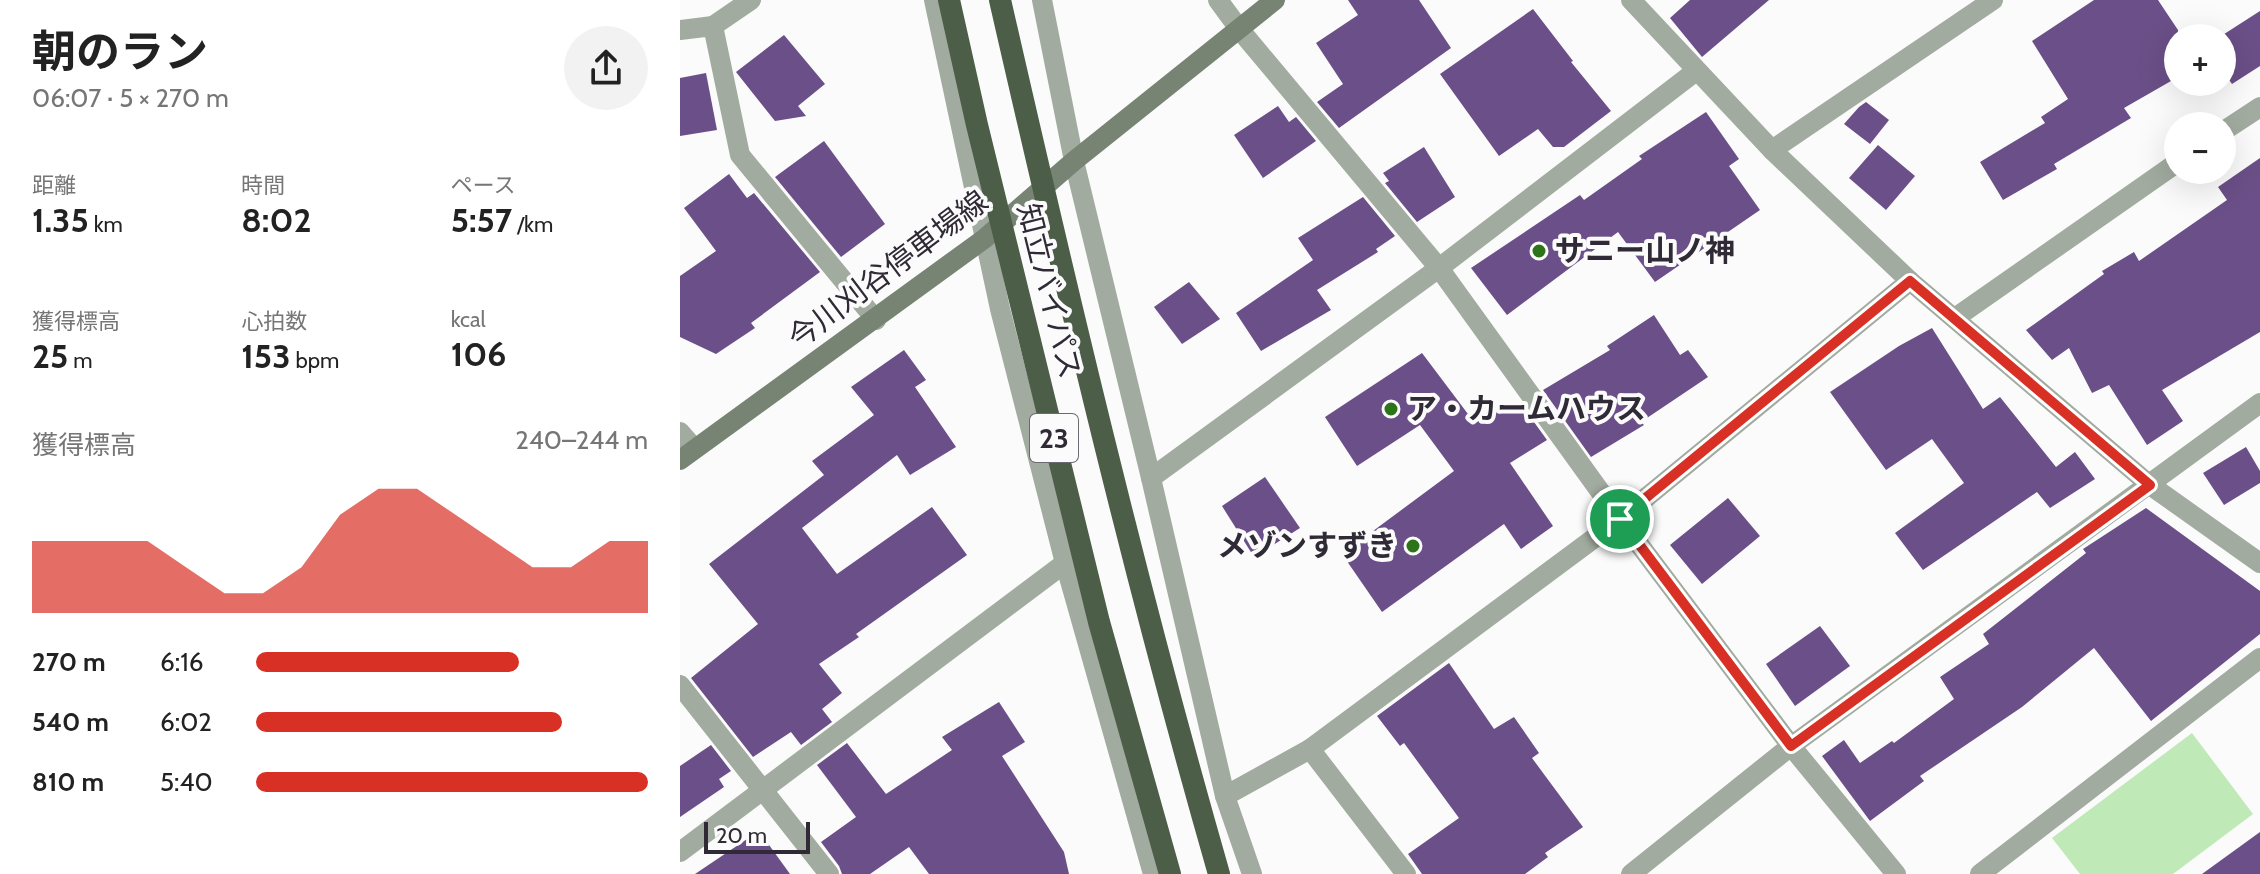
<!DOCTYPE html>
<html lang="ja">
<meta charset="utf-8">
<style>
:root{--surface:#fff;--page:#f2f2f2;--text:#222;--muted:#767676;--accent:#d93025}
body{margin:0;font-family:Cabin,"Noto Sans JP",sans-serif;background:var(--page);color:var(--text);height:100vh;display:flex;flex-direction:column;font-size:30px;white-space:nowrap}
*{box-sizing:border-box;margin:0}
p{font-size:26px;color:var(--muted)}
.icon{flex:none;width:44px;height:44px;fill:none;stroke:currentColor;stroke-width:2;stroke-linecap:round;stroke-linejoin:round}
.map{position:relative;flex:1;overflow:hidden}
.drawer{display:flex;flex-direction:column;background:var(--surface);width:680px}
.drawer>*{flex:none}
.fabs{position:absolute;left:1484px;top:24px;display:grid;gap:16px}
.fabs a{display:grid;place-items:center;width:72px;height:72px;border-radius:50%;background:var(--surface);box-shadow:0 8px 32px #0002;font-size:40px}
.scale{position:absolute;left:24px;bottom:20px;width:106px;box-sizing:border-box;padding-left:8px;border:4px solid #2f2a35;border-top:0;font-size:22px;line-height:28px;white-space:nowrap;color:#2f2a35;-webkit-text-stroke:6px #fbfbfb;paint-order:stroke}
.pin{position:absolute;display:grid;place-items:center;width:68px;height:68px;color:#fff;margin:-34px;border:4px solid #fff;border-radius:50%;box-shadow:0 2px 8px #0007}
.round{display:grid;place-items:center;flex:none;width:84px;height:84px;border-radius:42px;background:var(--page)}
.summary{display:flex;align-items:center;justify-content:space-between;height:136px;padding:0 32px}
h1{font-size:44px;font-weight:700;line-height:60px}
.metrics{display:grid;grid-template-columns:repeat(3,1fr);gap:12px;height:136px;padding:8px 32px}
.metrics div{display:grid;align-content:center}
.metrics b{font-size:34px;font-weight:700}
.metrics small{font-size:22px;font-weight:400}
.metrics p{font-size:22px}
.chart{height:224px;padding:16px 32px}
.chart p{display:flex;justify-content:space-between}
.chart svg{width:100%;height:144px;margin-top:8px;fill:var(--accent);opacity:.7}
ul{padding:0 32px;list-style:none;font-size:26px}
li{display:grid;grid-template-columns:128px 96px 1fr;align-items:center;height:60px}
li i{height:20px;border-radius:10px;background:var(--accent)}
main{display:flex;flex:1;min-height:0}
.map>svg:first-child{display:block}
.green{fill:#bfe9b6}
.building{fill:#6b4f88}
.lines{fill:none;stroke-linecap:round;stroke-linejoin:round}
.minor{stroke:#a1ab9f;stroke-width:20}
.secondary{stroke:#778473;stroke-width:20}
.trunk-bridge{stroke:#4c5d48;stroke-width:22}
.route-casing{stroke:#fff;stroke-width:16}
.route{stroke:#d93025;stroke-width:10}
.poi-dot{fill:#2c7417;stroke:#fbfbfb;stroke-width:3}
.labels{text-anchor:middle;stroke-width:8;stroke-linejoin:round;paint-order:stroke}
.shield{fill:#fbfbfb;stroke:#6c6970;stroke-width:2}
.shield-label{font-size:28px;font-weight:bold;fill:#2f2a35}
.poi-label{font-size:30px;font-weight:bold;fill:#2f2a35;stroke:#fbfbfb;text-anchor:start}
.street-label{font-size:30px;fill:#2f2a35;stroke:#fbfbfb}
</style>
<main>
<section class="drawer">
<div class="summary"><div><h1>朝のラン</h1><p>06:07 · 5 × 270 m</p></div><a class="round"><svg class="icon" aria-label="share" viewBox="0 0 24 24"><path d="M12 15V3M7 8l5-5 5 5M5 13v7h14v-7"/></svg></a></div>
<div class="metrics">
<div><p>距離</p><b>1.35<small> km</small></b></div>
<div><p>時間</p><b>8:02</b></div>
<div><p>ペース</p><b>5:57<small> /km</small></b></div>
</div>
<div class="metrics">
<div><p>獲得標高</p><b>25<small> m</small></b></div>
<div><p>心拍数</p><b>153<small> bpm</small></b></div>
<div><p>kcal</p><b>106</b></div>
</div>
<div class="chart"><p><span>獲得標高</span>240–244 m</p>
<svg viewBox="0 0 160 44" preserveAspectRatio="none"><path d="M0 44V22L10 22L20 22L30 22L40 30L50 38L60 38L70 30L80 14L90 6L100 6L110 14L120 22L130 30L140 30L150 22L160 22V44z"/></svg>
</div>
<ul>
<li><b>270 m</b>6:16<i style="width:67%"></i></li>
<li><b>540 m</b>6:02<i style="width:78%"></i></li>
<li><b>810 m</b>5:40<i style="width:100%"></i></li>
</ul>
</section>
<div class="map">
<svg width="1580" height="874" viewBox="0 0 1580 874">
<rect width="100%" height="100%" fill="#fbfbfb"/>
<!-- green -->
<polygon class="green" points="1512,733 1573,814 1493,874 1400,874 1372,838"/>
<!-- building -->
<g class="building">
<polygon points="668,0 739,0 771,48 659,128 637,102 663,84 636,43 678,15"/>
<polygon points="1010,0 1089,0 1022,57 990,18"/>
<polygon points="1414,0 1478,0 1498,30 1498,77 1444,108 1451,118 1374,164 1377,169 1323,200 1300,162 1365,123 1361,117 1388,99 1352,41"/>
<polygon points="853,9 893,61 891,62 931,111 884,147 873,147 858,129 819,156 760,74"/>
<polygon points="1580,11 1580,66 1552,84 1542,70 1542,38 1538,38"/>
<polygon points="104,35 145,84 118,106 126,116 95,121 56,72"/>
<polygon points="26,73 37,130 0,136 0,78"/>
<polygon points="1186,102 1209,120 1190,144 1164,124 1179,107"/>
<polygon points="598,106 609,122 616,117 636,141 583,178 554,135"/>
<polygon points="1026,112 1059,159 1049,166 1080,210 975,282 938,232 827,315 791,268 900,195 904,200 962,159 959,156"/>
<polygon points="144,141 205,224 161,257 95,177"/>
<polygon points="1198,145 1235,176 1206,210 1169,178"/>
<polygon points="744,147 775,197 737,222 705,183 709,181 703,173"/>
<polygon points="1580,158 1580,332 1482,390 1503,421 1467,445 1429,385 1412,393 1389,348 1372,360 1346,330 1424,274 1422,271 1454,252 1459,261 1547,200 1538,187"/>
<polygon points="49,174 67,198 74,193 140,272 71,323 75,328 36,354 0,337 0,276 36,251 4,208"/>
<polygon points="683,197 715,236 696,249 698,252 637,290 651,310 581,351 556,313 633,260 618,238"/>
<polygon points="509,282 540,319 502,344 474,307"/>
<polygon points="974,315 1000,355 1008,350 1028,377 961,422 964,425 911,457 863,390 930,350 927,346"/>
<polygon points="1252,328 1303,409 1320,397 1376,467 1395,452 1415,479 1370,508 1357,492 1243,570 1215,533 1284,483 1252,439 1206,470 1150,392 1219,346"/>
<polygon points="224,350 246,380 235,387 276,447 230,475 217,455 122,528 157,574 252,507 287,555 176,634 179,637 139,664 162,693 142,709 152,722 121,745 111,732 73,757 11,678 78,624 29,564 144,475 132,461 194,415 171,387"/>
<polygon points="742,353 794,422 821,404 827,412 841,404 867,440 830,463 873,526 841,549 824,524 702,612 662,554 774,471 740,425 677,466 645,417"/>
<polygon points="1566,447 1580,471 1580,483 1544,505 1523,473"/>
<polygon points="585,477 620,528 574,557 542,506"/>
<polygon points="1048,498 1080,536 1022,584 990,545"/>
<polygon points="1466,508 1580,591 1580,634 1471,721 1414,648 1342,707 1240,776 1244,781 1190,821 1142,756 1164,740 1180,763 1212,741 1214,743 1274,699 1260,677 1309,644 1303,634 1406,553 1403,549"/>
<polygon points="1140,626 1170,666 1115,706 1086,664"/>
<polygon points="769,663 814,729 834,717 859,753 852,758 903,827 865,853 868,857 845,874 742,874 728,854 779,818 724,743 720,746 697,716"/>
<polygon points="319,702 345,742 322,756 384,852 389,874 249,874 229,847 190,874 162,874 159,866 141,842 176,817 137,765 167,743 206,794 272,750 262,737"/>
<polygon points="31,745 51,771 39,779 44,787 0,817 0,766"/>
<polygon points="79,831 110,874 15,874"/>
<polygon points="1580,832 1580,874 1522,874"/>
</g>
<g class="lines">
<!-- minor -->
<g class="minor">
<polyline points="254,0 320,309 385,563 473,874"/>
<polyline points="362,0 394,161 471,478 545,796 572,874"/>
<polyline points="538,0 560,30 759,268 940,519 1111,746 1216,874"/>
<polyline points="951,0 1092,150 1230,281 1470,485 1580,563"/>
<polyline points="33,26 71,0"/>
<polyline points="0,30 33,26 60,155 196,320"/>
<polyline points="1542,132 1580,107"/>
<polyline points="1092,150 1313,0"/>
<polyline points="1275,318 1498,162"/>
<polyline points="0,432 14,448"/>
<polyline points="471,478 759,268 1016,71"/>
<polyline points="0,685 149,874"/>
<polyline points="630,749 726,874"/>
<polyline points="545,796 630,749 940,519 1230,281"/>
<polyline points="0,852 385,563"/>
<polyline points="951,874 1111,746 1580,403"/>
<polyline points="1300,874 1580,658"/>
</g>
<!-- secondary -->
<polyline class="secondary" points="0,460 304,239 394,161 595,0"/>
<!-- trunk-bridge -->
<g class="trunk-bridge">
<polyline points="269,0 297,125 419,622 490,874"/>
<path d="M320,0C387,293 456,585 539,874"/>
</g>
</g>
<g class="lines">
<defs>
<polygon id="route" points="1230,281 1470,485 1111,746 940,519"/>
</defs>
<!-- route casing -->
<use href="#route" class="route-casing"/>
<!-- route -->
<use href="#route" class="route"/>
</g>
<!-- markers -->
<g class="poi-dot">
<circle cx="859" cy="251" r="8"/>
<circle cx="711" cy="409" r="8"/>
<circle cx="733" cy="546" r="8"/>
</g>
<g class="labels">
<!-- shield labels -->
<rect class="shield" x="350" y="414" width="48" height="48" rx="6"/>
<g class="shield-label">
<text x="374" y="448">23</text>
</g>
<!-- poi labels -->
<g class="poi-label">
<text x="875" y="261">サニー山ノ神</text>
<text x="727" y="419">ア・カームハウス</text>
<text x="717" y="556" text-anchor="end">メゾンすずき</text>
</g>
<!-- street labels -->
<g class="street-label">
<text transform="translate(208 270) rotate(-37)" y="10">今川刈谷停車場線</text>
<text transform="translate(369 291) rotate(76)" y="10">知立バイパス</text>
</g>
</g>
</svg>
<div class="fabs">
<a>+</a>
<a>−</a>
</div>
<div class="scale">20 m</div>
<div class="pin" style="left:940px;top:519px;background:#1e9e55"><svg class="icon" aria-label="arrive" viewBox="0 0 24 24"><path d="M6 21V4h12l-3 4 3 4H6"/></svg></div>
</div>
</main>
